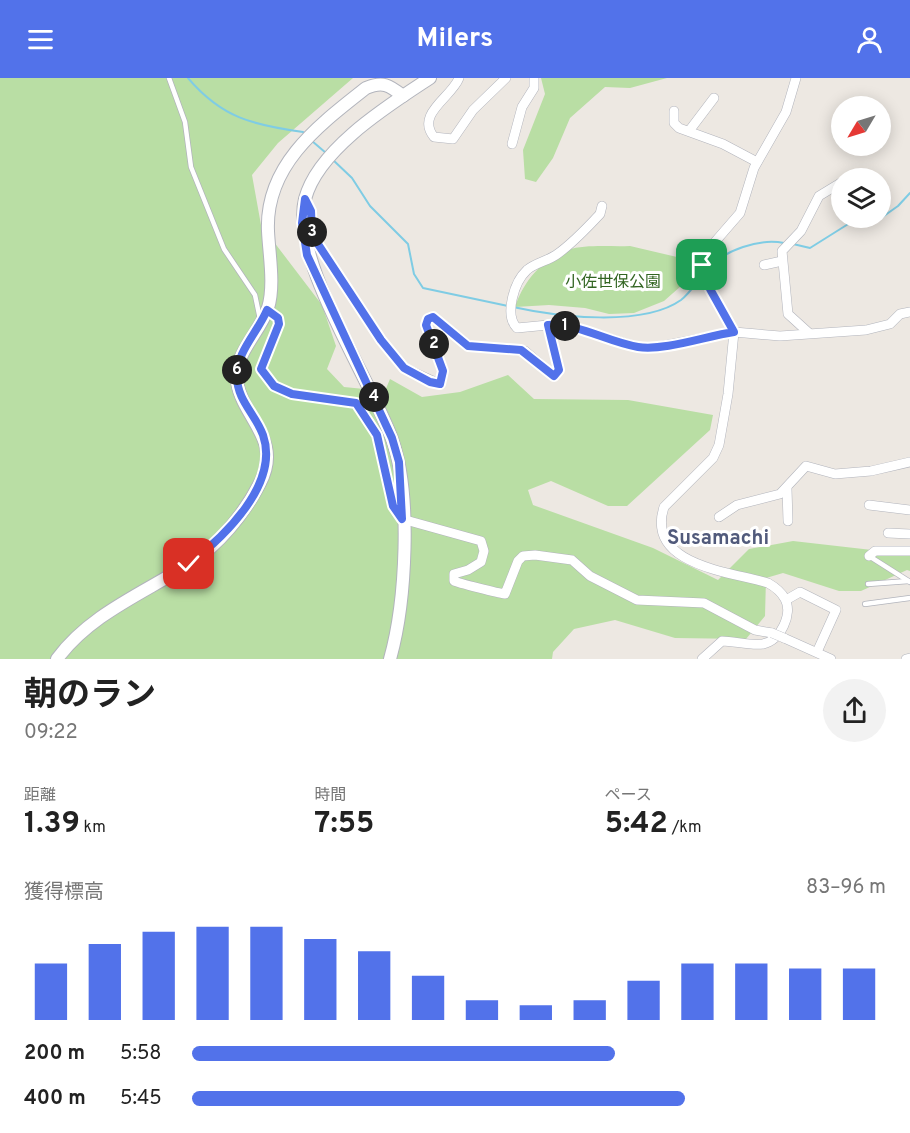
<!DOCTYPE html>
<html lang="ja">
<meta charset="utf-8">
<style>
:root{--surface:#fff;--page:#f2f2f2;--text:#222;--muted:#767676;--accent:#5272ea}
body{margin:0;font-family:Overpass,"Noto Sans JP",sans-serif;background:var(--page);color:var(--text);height:100vh;display:flex;flex-direction:column;font-size:22px;white-space:nowrap}
*{box-sizing:border-box;margin:0}
p{font-size:20px;color:var(--muted)}
.icon{flex:none;width:33px;height:33px;fill:none;stroke:currentColor;stroke-width:2;stroke-linecap:round;stroke-linejoin:round}
.map{position:relative;height:581px;overflow:hidden}
.panel{display:flex;flex-direction:column;background:var(--surface);flex:1}
.panel>*{flex:none}
.needle{width:39px;rotate:232deg}
.fabs{position:absolute;left:831px;top:18px;display:grid;gap:12px}
.fabs a{display:grid;place-items:center;width:60px;height:60px;border-radius:50%;background:var(--surface);box-shadow:0 3px 15px #0003;font-size:30px}
.pin{position:absolute;display:grid;place-items:center;width:51px;height:51px;color:#fff;margin:-26px;border-radius:12px;box-shadow:0 3px 9px #0006}
.km{position:absolute;width:30px;height:30px;margin:-15px;border-radius:50%;background:#222;color:#fff;font-size:16px;line-height:30px;text-align:center}
.round{display:grid;place-items:center;flex:none;width:63px;height:63px;border-radius:32px;background:var(--page)}
.summary{display:flex;align-items:center;justify-content:space-between;height:102px;padding:0 24px}
h1{font-size:33px;font-weight:700;line-height:45px}
.stats{display:grid;grid-template-columns:repeat(3,1fr);gap:9px;height:102px;padding:6px 24px}
.stats div{display:grid;align-content:center}
.stats b{font-size:30px;font-weight:700}
.stats small{font-size:16px;font-weight:400}
.stats p{font-size:16px}
.chart{height:168px;padding:12px 24px}
.chart p{display:flex;justify-content:space-between}
.chart svg{width:100%;height:108px;margin-top:6px;stroke:var(--accent);stroke-width:6}
ul{padding:0 24px;list-style:none;font-size:20px}
li{display:grid;grid-template-columns:96px 72px 1fr;align-items:center;height:45px}
li i{height:15px;border-radius:8px;background:var(--accent)}
header{display:flex;justify-content:space-between;align-items:center;height:78px;padding:0 24px;background:var(--accent);color:#fff;font-size:27px;font-weight:700}
.map>svg:first-child{display:block}
.green{fill:#b9dea4}
.lines{fill:none;stroke-linecap:round;stroke-linejoin:round}
.stream{stroke:#7fcce4;stroke-width:2}
.lane-casing{stroke:#b2b4bc;stroke-width:6}
.street-casing{stroke:#b2b4bc;stroke-width:10}
.secondary-casing{stroke:#b2b4bc;stroke-width:14}
.lane{stroke:#fff;stroke-width:4.5}
.street{stroke:#fff;stroke-width:9}
.secondary{stroke:#fff;stroke-width:12}
.street-bridge-casing{stroke:#b2b4bc;stroke-width:10;stroke-linecap:butt}
.street-bridge{stroke:#fff;stroke-width:9}
.route-casing{stroke:#fff;stroke-width:12}
.route{stroke:#5272ea;stroke-width:8}
.labels{text-anchor:middle;stroke-width:6;stroke-linejoin:round;paint-order:stroke}
.park-label{font-size:16px;fill:#326522;stroke:#fff}
.quarter-label{font-size:20px;font-weight:bold;fill:#515a7b;stroke:#fff}
</style>
<header><svg class="icon" aria-label="menu" viewBox="0 0 24 24"><path d="M4 6h16M4 12h16M4 18h16"/></svg>Milers<svg class="icon" aria-label="person" viewBox="0 0 24 24"><circle cx="12" cy="8" r="4"/><path d="M4 21q1-7 8-7t8 7"/></svg></header>
<div class="map">
<svg width="910" height="581" viewBox="0 0 910 581">
<rect width="100%" height="100%" fill="#ede8e2"/>
<!-- green -->
<g class="green">
<polygon points="0,0 353,0 278,65 252,97 261,147 322,227 336,268 327,291 344,309 385,313 390,301 422,319 460,314 508,297 534,321 628,322 713,337 710,352 627,428 608,428 551,403 528,412 533,427 653,470 718,502 749,471 793,463 907,476 910,477 910,493 907,492 861,513 839,513 783,495 766,500 765,538 746,561 675,560 615,542 574,551 553,574 552,581 0,581"/>
<polygon points="541,0 667,0 630,10 605,9 570,40 553,80 536,104 525,101 523,72 545,16"/>
<path d="M630,168L694,183L698,193L664,223L634,235L609,236L585,230L549,227L515,229C523,204 542,181 568,172C586,166 611,169 630,168Z"/>
</g>
<g class="lines">
<!-- stream -->
<g class="stream">
<path d="M188,0C222,40 253,47 303,54L306,57"/>
<polyline points="312,63 326,75"/>
<polyline points="332,81 352,100 370,128 408,166 414,196 423,210 508,228"/>
<polyline points="793,166 810,170 853,143 881,140 898,128 910,115"/>
<path d="M708,191C724,172 760,160 784,165"/>
<path d="M513,229C558,239 643,249 681,222C689,216 696,205 702,198"/>
</g>
<defs>
<g id="lane">
<polyline points="169,0 185,44 191,89 224,171 255,217 260,241"/>
<polyline points="267,233 278,240 279,246 261,291 274,308 292,316 356,325 377,357 393,428 401,439"/>
<polyline points="869,478 910,504"/>
<polyline points="868,506 909,503"/>
<polyline points="865,526 910,520"/>
</g>
<g id="street">
<path d="M459,0C452,19 415,36 434,59L453,61L473,32L506,0"/>
<polyline points="674,33 674,45 679,50 723,66 757,84"/>
<polyline points="689,53 714,20"/>
<polyline points="512,66 522,29 534,10 534,0"/>
<polyline points="847,100 856,96"/>
<polyline points="306,123 311,133 312,157 381,262 404,290 440,306 443,293 426,247 428,241 433,239 469,268 525,273 554,298 559,292 548,247 568,248 637,269 657,269 734,254 780,258 866,252 890,246 900,236 910,234"/>
<polyline points="764,187 782,183"/>
<path d="M548,247L517,250C504,237 514,204 527,192C535,185 547,183 556,177C572,166 587,150 600,136L602,128"/>
<polyline points="809,255 788,236 782,173 801,153 819,118 842,104"/>
<polyline points="787,411 788,443"/>
<polyline points="869,427 910,432"/>
<polyline points="719,439 737,427 780,416 806,388 835,396 871,393 910,384"/>
<path d="M402,441L481,463L484,473L481,484L468,492L454,496V503C458,505 498,515 505,516L518,483L523,478L535,477L572,482L590,498L637,522L704,525L755,552L772,555"/>
<polyline points="888,455 910,456"/>
<polyline points="869,478 875,473 910,473"/>
<polyline points="786,522 800,514 836,532 817,574"/>
<polyline points="784,560 831,581"/>
<path d="M702,581L722,563C734,563 751,568 763,566C781,562 793,536 785,521C781,513 775,509 768,505C733,494 645,488 664,429L713,380L719,367L728,316L734,254L710,211L701,180L740,135L754,90L786,34L796,0"/>
<polyline points="906,581 910,580"/>
</g>
<g id="secondary">
<path d="M57,581C90,536 144,515 189,486C219,467 244,436 260,405C283,361 243,341 237,304C233,276 260,255 268,230C275,207 269,176 268,153C265,87 319,47 366,10C383,3 389,7 403,18"/>
<path d="M390,581C406,524 412,417 392,361C370,300 290,181 305,121C318,71 389,27 430,0"/>
</g>
</defs>
<!-- lane casing -->
<use href="#lane" class="lane-casing"/>
<!-- street casing -->
<use href="#street" class="street-casing"/>
<!-- secondary casing -->
<use href="#secondary" class="secondary-casing"/>
<!-- lane -->
<use href="#lane" class="lane"/>
<!-- street -->
<use href="#street" class="street"/>
<!-- secondary -->
<use href="#secondary" class="secondary"/>
<defs>
<polyline id="street-bridge" points="772,555 784,560"/>
</defs>
<!-- street-bridge casing -->
<use href="#street-bridge" class="street-bridge-casing"/>
<!-- street-bridge -->
<use href="#street-bridge" class="street-bridge"/>
</g>
<g class="lines">
<defs>
<path id="route" d="M189,486C224,459 280,406 263,357C256,337 237,322 237,299C236,274 258,254 267,232L278,240L279,246L261,291L274,308L292,316L356,325L377,357L393,428L402,441L399,384L392,360L307,177L302,145L305,121L311,133L312,157L381,262L404,290L430,304L440,306L443,293L426,247L428,241L433,239L468,268L521,272L554,298L559,292L548,247C579,245 607,264 638,269C665,273 706,258 734,254L710,211L702,187"/>
</defs>
<!-- route casing -->
<use href="#route" class="route-casing"/>
<!-- route -->
<use href="#route" class="route"/>
</g>
<g class="labels">
<!-- park labels -->
<g class="park-label">
<text x="613" y="209">小佐世保公園</text>
</g>
<!-- quarter labels -->
<g class="quarter-label">
<text x="718" y="466">Susamachi</text>
</g>
</g>
</svg>
<div class="fabs">
<a><svg class="needle" viewBox="-14 -14 28 28"><path d="M0-13l5 13h-10z" fill="#e53935"/><path d="M0 13l5-13h-10z" fill="#767676"/></svg></a>
<a><svg class="icon" aria-label="layers" viewBox="0 0 24 24"><path d="M12 4l9 5-9 5-9-5zM3 14l9 5 9-5"/></svg></a>
</div>
<div class="pin" style="left:702px;top:187px;background:#1e9e55"><svg class="icon" aria-label="arrive" viewBox="0 0 24 24"><path d="M6 21V4h12l-3 4 3 4H6"/></svg></div>
<div class="pin" style="left:189px;top:486px;background:#d93025"><svg class="icon" aria-label="check" viewBox="0 0 24 24"><path d="M5 12l5 5 9-10"/></svg></div>
<b class="km" style="left:565px;top:248px">1</b>
<b class="km" style="left:434px;top:266px">2</b>
<b class="km" style="left:312px;top:154px">3</b>
<b class="km" style="left:374px;top:319px">4</b>
<b class="km" style="left:237px;top:292px">6</b>
</div>
<section class="panel">
<div class="summary"><div><h1>朝のラン</h1><p>09:22</p></div><a class="round"><svg class="icon" aria-label="share" viewBox="0 0 24 24"><path d="M12 15V3M7 8l5-5 5 5M5 13v7h14v-7"/></svg></a></div>
<div class="stats">
<div><p>距離</p><b>1.39<small> km</small></b></div>
<div><p>時間</p><b>7:55</b></div>
<div><p>ペース</p><b>5:42<small> /km</small></b></div>
</div>
<div class="chart"><p><span>獲得標高</span>83–96 m</p>
<svg viewBox="0 0 160 44" preserveAspectRatio="none"><path d="M5 44V21M15 44V13M25 44V8M35 44V6M45 44V6M55 44V11M65 44V16M75 44V26M85 44V36M95 44V38M105 44V36M115 44V28M125 44V21M135 44V21M145 44V23M155 44V23"/></svg>
</div>
<ul>
<li><b>200 m</b>5:58<i style="width:61%"></i></li>
<li><b>400 m</b>5:45<i style="width:71%"></i></li>
</ul>
</section>
